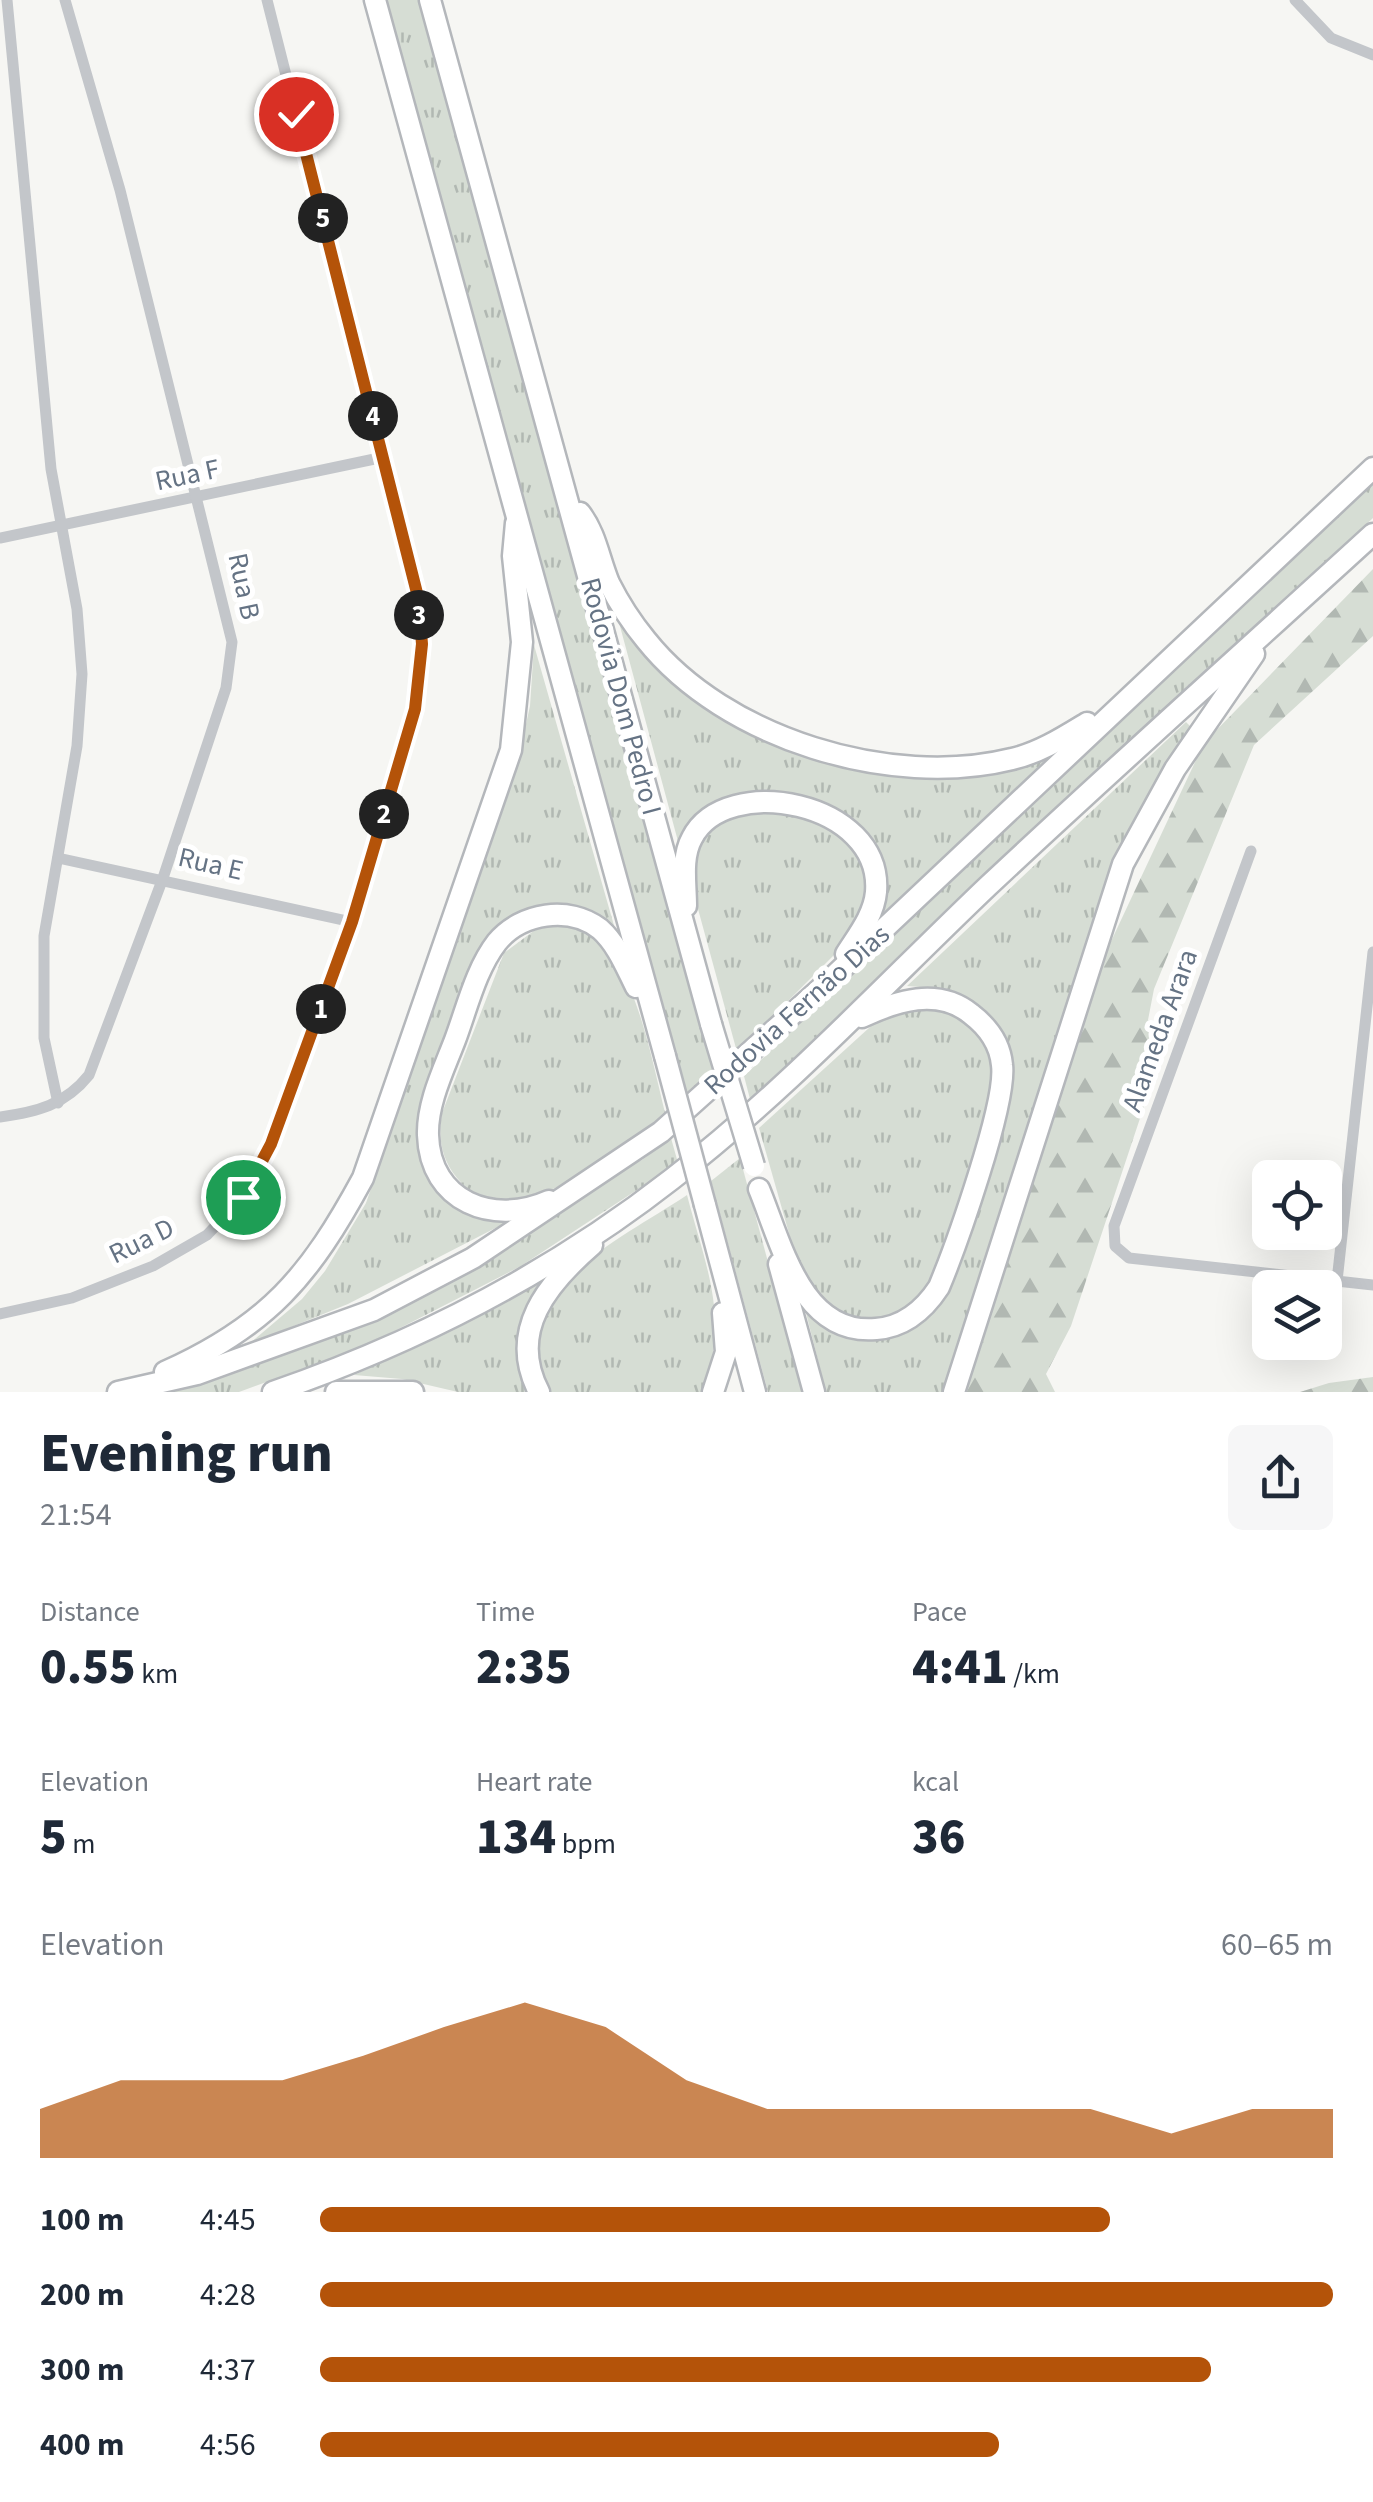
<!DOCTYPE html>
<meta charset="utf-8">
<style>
:root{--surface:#fff;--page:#f6f6f7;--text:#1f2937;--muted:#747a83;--accent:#b45309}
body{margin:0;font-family:"Source Sans 3",sans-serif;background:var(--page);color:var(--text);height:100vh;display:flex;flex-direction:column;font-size:38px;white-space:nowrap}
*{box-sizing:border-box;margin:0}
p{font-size:32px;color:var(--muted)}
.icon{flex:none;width:55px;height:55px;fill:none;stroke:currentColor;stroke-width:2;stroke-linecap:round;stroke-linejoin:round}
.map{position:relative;height:1392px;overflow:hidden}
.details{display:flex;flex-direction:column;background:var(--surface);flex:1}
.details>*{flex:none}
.controls{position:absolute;left:1252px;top:1160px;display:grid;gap:20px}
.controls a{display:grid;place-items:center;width:90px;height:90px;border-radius:15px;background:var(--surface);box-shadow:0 10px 40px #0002;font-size:50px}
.pin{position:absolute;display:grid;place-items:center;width:85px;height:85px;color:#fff;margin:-42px;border:5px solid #fff;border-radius:50%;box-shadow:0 2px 10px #0007}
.km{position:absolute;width:50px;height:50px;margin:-25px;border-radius:50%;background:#222;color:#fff;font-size:28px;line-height:50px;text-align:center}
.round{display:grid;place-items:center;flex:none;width:105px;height:105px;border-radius:15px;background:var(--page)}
.head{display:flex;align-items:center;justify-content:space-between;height:170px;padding:0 40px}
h1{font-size:55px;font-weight:800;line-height:75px}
.figures{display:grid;grid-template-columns:repeat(3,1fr);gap:15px;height:170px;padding:10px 40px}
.figures div{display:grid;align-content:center}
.figures b{font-size:50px;font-weight:800}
.figures small{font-size:28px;font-weight:400}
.figures p{font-size:28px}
.chart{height:280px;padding:20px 40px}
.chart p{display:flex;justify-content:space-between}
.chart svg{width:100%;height:180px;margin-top:10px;fill:var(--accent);opacity:.7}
ul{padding:0 40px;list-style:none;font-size:32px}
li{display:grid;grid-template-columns:160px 120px 1fr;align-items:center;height:75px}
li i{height:25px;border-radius:12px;background:var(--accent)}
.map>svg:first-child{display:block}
.grass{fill:url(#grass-tufts)}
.forest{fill:url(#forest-firs)}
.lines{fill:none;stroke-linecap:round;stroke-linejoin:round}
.motorway-casing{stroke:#b4b7bb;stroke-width:25}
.minor{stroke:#c3c6ca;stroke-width:11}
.motorway{stroke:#fff;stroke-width:20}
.motorway-bridge-casing{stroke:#b4b7bb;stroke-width:25;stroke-linecap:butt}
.motorway-bridge{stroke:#fff;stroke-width:20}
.route-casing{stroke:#fff;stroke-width:20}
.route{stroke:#b45309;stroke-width:12}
.labels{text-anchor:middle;stroke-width:10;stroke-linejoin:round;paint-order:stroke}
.street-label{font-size:28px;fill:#657384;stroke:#fff}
</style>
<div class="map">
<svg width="1373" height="1392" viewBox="0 0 1373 1392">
<defs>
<pattern id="grass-tufts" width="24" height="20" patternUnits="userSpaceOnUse" patternTransform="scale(2.5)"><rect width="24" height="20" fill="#d6ddd4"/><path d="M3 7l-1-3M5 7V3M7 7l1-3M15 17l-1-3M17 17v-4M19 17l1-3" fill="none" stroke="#b1b8b2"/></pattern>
<pattern id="forest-firs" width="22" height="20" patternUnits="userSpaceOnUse" patternTransform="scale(2.5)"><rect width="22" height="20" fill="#d6ddd4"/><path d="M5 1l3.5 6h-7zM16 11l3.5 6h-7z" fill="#b1b8b2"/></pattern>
</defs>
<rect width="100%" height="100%" fill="#f6f6f3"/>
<!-- grass -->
<g class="grass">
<polygon points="385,0 424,0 718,1074 688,1097 560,651"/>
<polygon points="1373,482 1373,518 751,1103 744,1076"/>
<path d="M614,604L687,690L866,765L1052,754L876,922C901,852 855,800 784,795C766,793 747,791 730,797C708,806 694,828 679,845Z"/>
<polygon points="534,645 615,929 592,916 504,926 421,1141 485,1218 511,1220 348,1304 249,1344 302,1299 325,1271 366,1203 514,778 530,706"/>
<path d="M1186,722L1191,727L1146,804L1107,884L944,1392H826L806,1313L830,1328L926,1317L940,1304L999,1130L994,1022C968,995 944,988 907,986Z"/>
<polygon points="765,809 818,819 850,840 867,873 866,910 838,951 737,1052 695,898 693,857 709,827 725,816"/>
<path d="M553,926C566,927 581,927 592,934C636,963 653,1067 666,1116C616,1149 510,1245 457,1178C441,1158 438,1138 442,1113L504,953L535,930Z"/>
<polygon points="919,1007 954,1010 990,1045 995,1086 932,1283 905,1311 887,1318 850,1319 817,1296 796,1258 759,1128 881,1017"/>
<polygon points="671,1138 678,1163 521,1266 365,1346 239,1392 158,1392 497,1252 551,1220 596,1179 642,1160"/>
<polygon points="740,1158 803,1392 768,1392 711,1181"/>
<path d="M687,1195C706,1268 730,1317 703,1392H547C511,1285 612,1245 687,1195Z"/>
<polygon points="536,1283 545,1283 531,1392 458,1392 402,1379 354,1375 433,1339"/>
</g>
<!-- forest -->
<g class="forest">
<polygon points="1373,569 1373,636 1254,745 1154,989 1148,1020 1170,1028 1071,1326 1046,1374 1055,1392 957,1392 1099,967 1204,743"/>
<polygon points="1373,1377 1373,1392 1300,1392 1329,1383"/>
</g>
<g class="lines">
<defs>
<g id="motorway">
<polyline points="375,0 665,1056"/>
<polyline points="430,0 711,1024"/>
<path d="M580,513C596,534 599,559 609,583C619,603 632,623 646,640C725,739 891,789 1012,759C1039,753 1064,737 1087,723"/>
<path d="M686,906C686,884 681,858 692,838C725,772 883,801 876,892C874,915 858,935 846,954"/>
<path d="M759,1189C781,1242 801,1336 876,1329C904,1327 924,1310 939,1287C956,1246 1007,1103 1002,1065C1000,1043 988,1027 971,1014C938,987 896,1001 862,1017"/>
<path d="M549,1201C493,1226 430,1202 428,1135C427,1103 444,1069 455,1040C467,1008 476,969 497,942C521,913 569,905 600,929C617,944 626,967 636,987"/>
<polyline points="705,1205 755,1392"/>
<polyline points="779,1264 814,1392"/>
<path d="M165,1372C268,1326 310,1276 363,1178L511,750L522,642L513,556L516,523"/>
<polyline points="118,1392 197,1374 374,1310 473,1258 661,1132 818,991 1373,468"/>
<path d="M273,1392C415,1343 553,1272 672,1179C786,1091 884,985 988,886C1115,767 1245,651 1373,534"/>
<polyline points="336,1392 413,1392"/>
<path d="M539,1392C507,1331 548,1283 592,1245"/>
<polyline points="713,1392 726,1352 723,1313"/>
<polyline points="954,1392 1123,864 1175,769 1254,654"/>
</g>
</defs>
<!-- motorway casing -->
<use href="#motorway" class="motorway-casing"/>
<!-- minor -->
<g class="minor">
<polyline points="7,0 51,469 77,609 82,674 77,746 44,936 44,1038 58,1103"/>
<polyline points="1295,0 1331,38 1373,55"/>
<polyline points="0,538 384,457"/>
<polyline points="1251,851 1114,1226 1115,1246 1129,1258 1373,1285"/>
<polyline points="58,858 352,922"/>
<path d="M0,1117C37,1112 65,1105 89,1075L163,878L226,688L232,642L120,190L65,0"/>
<polyline points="1337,1281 1373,952"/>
<polyline points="0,1314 72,1298 153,1266 207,1235 243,1197 271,1144 352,922 415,709 422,644 418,597 267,0"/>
</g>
<!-- motorway -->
<use href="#motorway" class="motorway"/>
<defs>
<g id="motorway-bridge">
<polyline points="711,1024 754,1166"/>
<polyline points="665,1056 705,1205"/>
</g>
</defs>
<!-- motorway-bridge casing -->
<use href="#motorway-bridge" class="motorway-bridge-casing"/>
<!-- motorway-bridge -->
<use href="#motorway-bridge" class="motorway-bridge"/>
</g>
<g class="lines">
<defs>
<polyline id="route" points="243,1197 271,1144 352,922 415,709 422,644 418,597 296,114"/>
</defs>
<!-- route casing -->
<use href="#route" class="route-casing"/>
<!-- route -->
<use href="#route" class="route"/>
</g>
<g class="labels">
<!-- street labels -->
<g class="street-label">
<text transform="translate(187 474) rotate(-12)" y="10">Rua F</text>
<text transform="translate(245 586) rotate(78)" y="10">Rua B</text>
<text transform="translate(622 696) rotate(75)" y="10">Rodovia Dom Pedro I</text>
<text transform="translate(211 863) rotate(13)" y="10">Rua E</text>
<text transform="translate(796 1009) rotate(-42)" y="10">Rodovia Fernão Dias</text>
<text transform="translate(1159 1030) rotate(-70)" y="10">Alameda Arara</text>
<text transform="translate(141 1240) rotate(-26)" y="10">Rua D</text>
</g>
</g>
</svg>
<div class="controls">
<a><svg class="icon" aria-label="locate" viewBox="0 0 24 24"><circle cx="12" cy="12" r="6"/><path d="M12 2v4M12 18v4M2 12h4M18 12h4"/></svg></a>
<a><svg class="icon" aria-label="layers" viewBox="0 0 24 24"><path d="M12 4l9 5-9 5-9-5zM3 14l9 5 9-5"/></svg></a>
</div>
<div class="pin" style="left:243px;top:1197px;background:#1e9e55"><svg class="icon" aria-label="arrive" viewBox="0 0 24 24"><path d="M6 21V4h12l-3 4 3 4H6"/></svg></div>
<div class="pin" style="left:296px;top:114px;background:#d93025"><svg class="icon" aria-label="check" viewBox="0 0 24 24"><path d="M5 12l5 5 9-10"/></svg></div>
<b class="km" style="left:321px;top:1009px">1</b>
<b class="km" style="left:384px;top:814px">2</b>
<b class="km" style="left:419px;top:615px">3</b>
<b class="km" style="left:373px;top:416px">4</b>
<b class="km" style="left:323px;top:218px">5</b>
</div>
<section class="details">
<div class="head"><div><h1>Evening run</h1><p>21:54</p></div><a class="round"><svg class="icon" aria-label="share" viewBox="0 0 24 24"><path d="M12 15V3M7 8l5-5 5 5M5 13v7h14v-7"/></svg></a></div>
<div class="figures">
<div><p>Distance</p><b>0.55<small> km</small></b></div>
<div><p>Time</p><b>2:35</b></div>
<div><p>Pace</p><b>4:41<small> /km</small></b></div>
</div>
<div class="figures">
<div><p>Elevation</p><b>5<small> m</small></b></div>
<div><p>Heart rate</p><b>134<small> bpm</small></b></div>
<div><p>kcal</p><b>36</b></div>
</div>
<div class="chart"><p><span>Elevation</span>60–65 m</p>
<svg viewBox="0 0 160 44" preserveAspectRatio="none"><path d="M0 44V32L10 25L20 25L30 25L40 19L50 12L60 6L70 12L80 25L90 32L100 32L110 32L120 32L130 32L140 38L150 32L160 32V44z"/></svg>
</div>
<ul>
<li><b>100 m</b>4:45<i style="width:78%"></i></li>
<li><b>200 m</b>4:28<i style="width:100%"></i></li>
<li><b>300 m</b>4:37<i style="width:88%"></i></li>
<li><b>400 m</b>4:56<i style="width:67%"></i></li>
</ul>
</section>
